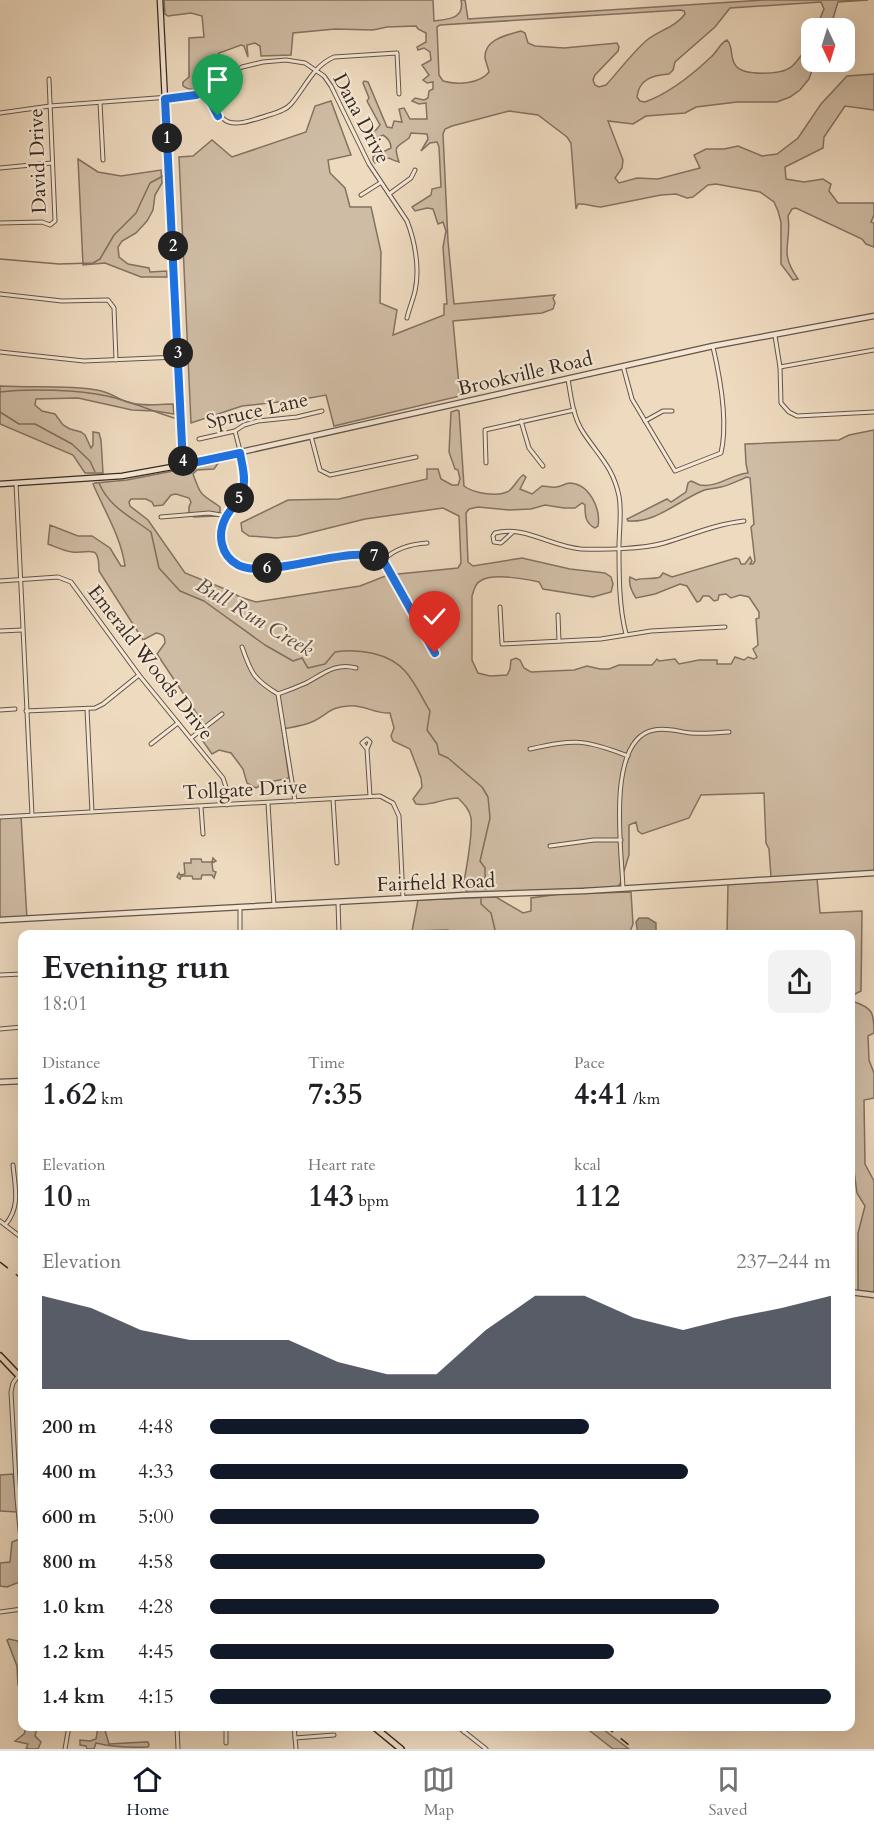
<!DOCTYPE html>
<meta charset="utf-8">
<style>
:root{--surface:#fff;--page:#f2f2f2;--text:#202124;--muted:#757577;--line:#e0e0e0;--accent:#111827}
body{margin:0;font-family:Cardo,serif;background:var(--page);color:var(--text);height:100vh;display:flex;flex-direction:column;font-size:22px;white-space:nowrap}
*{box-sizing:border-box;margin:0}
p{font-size:20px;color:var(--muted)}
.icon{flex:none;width:33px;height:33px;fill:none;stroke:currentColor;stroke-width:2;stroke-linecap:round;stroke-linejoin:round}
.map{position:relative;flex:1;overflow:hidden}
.drawer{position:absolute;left:18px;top:930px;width:837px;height:801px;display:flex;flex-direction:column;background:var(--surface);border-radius:12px;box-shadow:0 6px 24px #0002}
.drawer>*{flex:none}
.needle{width:39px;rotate:176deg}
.tools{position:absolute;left:801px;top:18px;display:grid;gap:12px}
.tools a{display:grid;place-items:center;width:54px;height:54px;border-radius:12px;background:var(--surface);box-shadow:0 6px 24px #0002;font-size:30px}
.pin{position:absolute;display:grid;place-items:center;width:51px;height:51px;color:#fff;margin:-62px -26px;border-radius:50% 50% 50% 0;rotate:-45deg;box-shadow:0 0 6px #0007}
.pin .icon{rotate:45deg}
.km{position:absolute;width:30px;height:30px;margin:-15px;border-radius:50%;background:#222;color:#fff;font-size:16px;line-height:30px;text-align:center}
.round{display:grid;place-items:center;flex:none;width:63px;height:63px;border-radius:12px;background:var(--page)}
.headline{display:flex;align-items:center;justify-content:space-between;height:102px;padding:0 24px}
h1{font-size:33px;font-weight:700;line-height:45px}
.metrics{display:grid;grid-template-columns:repeat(3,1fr);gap:9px;height:102px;padding:6px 24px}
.metrics div{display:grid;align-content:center}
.metrics b{font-size:30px;font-weight:700}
.metrics small{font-size:16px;font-weight:400}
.metrics p{font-size:16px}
.chart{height:168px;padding:12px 24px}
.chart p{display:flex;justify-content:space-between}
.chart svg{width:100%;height:108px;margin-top:6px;fill:var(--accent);opacity:.7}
ul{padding:0 24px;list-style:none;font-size:20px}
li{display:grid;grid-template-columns:96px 72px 1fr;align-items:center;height:45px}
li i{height:15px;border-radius:8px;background:var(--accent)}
.tab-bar{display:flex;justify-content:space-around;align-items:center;height:84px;border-top:2px solid var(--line);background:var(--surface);font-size:16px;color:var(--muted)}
.tab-bar a{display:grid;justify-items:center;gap:3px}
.tab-bar .active{color:var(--accent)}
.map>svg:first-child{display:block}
.green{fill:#cfbca4;stroke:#837262;stroke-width:1.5;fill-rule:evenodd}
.water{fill:#b09e89;stroke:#806f5f;stroke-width:1.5}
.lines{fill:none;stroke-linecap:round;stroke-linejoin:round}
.stream{stroke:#806f5f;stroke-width:1.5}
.minor-casing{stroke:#655547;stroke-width:5}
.tertiary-casing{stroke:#655547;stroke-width:7}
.secondary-casing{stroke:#37291f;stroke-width:7}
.trunk-casing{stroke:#37291f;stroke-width:8}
.minor{stroke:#f4e7d5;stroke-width:3}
.tertiary{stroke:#f4e7d5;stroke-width:4.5}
.secondary{stroke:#f4e7d5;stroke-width:4.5}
.trunk{stroke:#eedabf;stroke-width:5}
.rail{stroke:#37291f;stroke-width:1.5;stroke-dasharray:10 10;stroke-linecap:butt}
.route-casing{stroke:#fff;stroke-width:12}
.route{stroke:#1a73e8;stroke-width:8}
.labels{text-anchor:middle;stroke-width:4.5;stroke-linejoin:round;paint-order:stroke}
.street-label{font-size:20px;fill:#37291f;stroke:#f4e7d5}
.water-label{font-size:21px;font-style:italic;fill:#5b4c3f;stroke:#f4e7d5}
</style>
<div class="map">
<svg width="874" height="1749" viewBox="0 0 874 1749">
<rect width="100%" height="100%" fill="#eedabf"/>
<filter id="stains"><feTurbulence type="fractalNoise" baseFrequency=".00333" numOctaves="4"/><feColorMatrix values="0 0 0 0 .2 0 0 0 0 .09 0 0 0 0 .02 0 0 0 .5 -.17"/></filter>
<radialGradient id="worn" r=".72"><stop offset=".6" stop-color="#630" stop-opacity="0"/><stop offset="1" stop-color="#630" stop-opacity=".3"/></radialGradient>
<!-- green -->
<g class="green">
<path d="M164,0H433L434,21C448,19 465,19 461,0H465L468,19L764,0H868L838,2L830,28H816L824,9L821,2L730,8L715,27L675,62L673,70L669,74C653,75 639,79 637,97L640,101L645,102C670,93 692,75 711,57C717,52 720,43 727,40C734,47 729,58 736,66C744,76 781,75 791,67C799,61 805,49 811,41L812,62H815L809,79L800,90L790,97L777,102H737L696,107L685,113L646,116L633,124L608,121L623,160L622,168L615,178L619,183L637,178L658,179L700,168L694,155L706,149H724L738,146L762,156L777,154L798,138L821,104L847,76L874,74V110L845,106L824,137L823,148L785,167L786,179L804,182L823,179L831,184L829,191L838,203H874V215L871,222L874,223V247L866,244L862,239L796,208L792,209L788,216C792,245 778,251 798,279L793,280L781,264V222L778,211L774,202L760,192L716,184L708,185L693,197L687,198L676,194L661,195L601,207C592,207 586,203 578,204L576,209L571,143L567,137L538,115L509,111L452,126L445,129L443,134L448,241L454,304L555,295L553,298L555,303L553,309L542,313L453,321L460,396L334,426L326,395L304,399L242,406L191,423L179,157L193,156L212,140L232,157L306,132L315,106L331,101L351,155L328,160L330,173L345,188L350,207H371L381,252L380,303L397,310L393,335L444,315V304H447L443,247L446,231L443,222L438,224L433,209L427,208L415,211L412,207L431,195L432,189L441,187L439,147L437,142L430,143L421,151L428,139L427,134L411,133L409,138C397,148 393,144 399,162C383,158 395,155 375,163L373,160V157L391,148C391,143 388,138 383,135L372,140L366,135V132L376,130L380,125L367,101L369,98L363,83L364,81L368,82L387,127L392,128L394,121L402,122L399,109L404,108L410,119H427L426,103L419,104L412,101L415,98L424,100L428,98L429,91L433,89V82L427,83L423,80L429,75L422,65L431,60L430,52L424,48L418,50L417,47L426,42V33L418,29L416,26L387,27L373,30L335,29L293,33L291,55L261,56L260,46L255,43L247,45L248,57L244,46L241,45L219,53L217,56L223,69C214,79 198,97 183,86V82L189,77V38L204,37L202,16L191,13L168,16L165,14ZM680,10L684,11L685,14C677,26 658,31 647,40C632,53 619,71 606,85L599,87L595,85L593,80L595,75L618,51L619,47L617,43L564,48L535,46L528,43L525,33L521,31C507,35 484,39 485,58C486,63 488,67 489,72C480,84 457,85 443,81L439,75L437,27L440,25Z"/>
<polygon points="78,159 98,172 121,176 161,170 162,183 155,195 153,210 147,221 136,233 122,241 118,247 119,257 128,264 149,268 150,272 167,271 167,277 141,277 105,263 83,265"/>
<path d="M0,386C32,388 66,385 97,390C109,392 117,398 127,402C142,407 158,404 173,404L174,414L155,411L132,410L78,398L36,399L35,405L42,411L55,414L63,425L70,429L81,432L85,435L91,448L93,445V432L99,433L101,440L103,473H85L73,455L0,424Z"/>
<path d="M457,410L459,411L464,486C473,493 496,497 507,492C514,489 517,479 523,475L526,477L520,489L532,494L542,486C546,486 552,488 556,487C561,487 565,483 570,483C589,484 601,508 598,526L595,528C585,523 585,515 585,505L582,503L575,508H564L545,505L531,509L509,510L478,507L469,509L466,513L468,562L473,566L522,558L570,569L605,573L611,577L613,584L611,592L593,597L543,589L539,582C525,579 495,573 482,580C475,583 474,590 472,596V660L478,673L490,676L507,675L510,669L511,660L516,658L520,660L524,668L531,672L574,670L587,666L600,669H609L619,665H652L657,659L659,661L675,659L679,664L699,660H717V664H731L735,657L744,660L748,657L754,659L757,657L753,649L758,645L756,619L759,618V612L749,597L740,595L731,598L726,594L719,595L718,600L714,601L709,596H703L700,601L697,602L687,586L680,584L655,594L636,598C632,592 628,585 630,577L636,580C645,577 652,580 660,577L663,573L672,577L736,558L739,559L741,564H745L750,557L752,561L750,564H753L755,561L751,527L754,524L750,478L747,477C739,480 730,485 721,487C714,489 708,488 702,491C678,501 656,523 628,521L627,519L667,499L671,502L686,492L688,483L691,481C694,482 697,484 700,485C717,488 732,474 748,473L746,464L745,444L839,440L849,435L874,430V873L773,879L771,877L769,849L766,843L764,793L701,795L689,818L642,834L638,831L636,822L629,825V855L620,884L617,887L468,893L463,887C466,871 473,834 471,818C470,810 464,804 458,798C444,798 429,807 416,804L413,799L422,787L421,778L410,749L393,741L391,736L394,728L390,713C374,714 364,704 348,706C330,707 328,714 314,721C304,726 293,727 282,729L289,778L265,783L256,788L247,783L243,769L231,753L219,750L212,754L195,730L201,720L157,654L165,643C165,636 163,634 156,633L143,640L99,571C99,543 91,554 72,552C64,551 56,547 48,544L50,525L78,536H92L110,548L121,566H125C121,537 105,512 93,484L95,483L127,480L219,462L214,469L197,470L193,474C202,499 201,493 220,507V511L216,516L194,517L189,514V507L191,502L189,498L176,494L171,495L163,505L154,506L152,502L146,499H131L129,502L130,506L148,520L185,573L225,589L240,597L256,602L360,586L388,575L458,568L461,563L459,516L443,508L365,519L297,536L276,538L249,536L242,531L241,523L288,500L339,499L427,479V469H438L441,479L452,485H458L460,479L458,470L455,469L449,452L451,412Z"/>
<polygon points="21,816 27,919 0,920 0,817"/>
<polygon points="213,858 216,861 212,863 213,871 216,872 214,878 212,875 202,875 201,879 193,879 192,876 181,876 180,879 177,877 179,873 180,875 185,874 184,863 191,863 191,859 201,859 202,862 212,862"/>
<polygon points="817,878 820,913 862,911 861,991 851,996 850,934 727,934 728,884"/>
<polygon points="631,892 633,924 629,934 449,934 448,930 412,931 418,900 496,897 523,913 531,911 531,898 560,894"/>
<path d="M852,1001C873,1008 874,1012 874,1033L868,1036L869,1060L874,1073V1098L864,1100L865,1164L874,1181V1292L858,1291V1233L865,1206L857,1193L851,1149L850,1002Z"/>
<polygon points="13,1474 17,1512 0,1511 0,1475"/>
<polygon points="17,1540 20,1540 22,1581 7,1587 0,1586 0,1563 10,1562 12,1542"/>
<path d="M9,1639L18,1641C18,1647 23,1652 22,1658L20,1660L22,1667V1704V1691L18,1685L17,1666L7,1640Z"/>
<polygon points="24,1727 43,1727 43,1729 37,1728 35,1736 41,1742 38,1749 26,1749 28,1744 15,1741 24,1734 26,1728"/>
<path d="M98,1727H104L109,1744L145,1742H148L149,1745L148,1747C131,1748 113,1747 96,1743L94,1749H87L86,1746L80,1745V1740L90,1741L96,1739Z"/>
<polygon points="585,1727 600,1727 629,1749 613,1749"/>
</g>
<!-- water -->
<polygon class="water" points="639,918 648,918 656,923 656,931 653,934 638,934 636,922"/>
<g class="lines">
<!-- stream -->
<g class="stream">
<polyline points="0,259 59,264 93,263 100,259 114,235 136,213 150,183 163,176"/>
<path d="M0,392C28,388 80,390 107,396C130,401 152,411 174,418"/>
<polyline points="0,412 19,424 35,424 72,444 90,461 95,472"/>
<path d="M99,483C109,507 131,517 151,532L159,568L180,591L204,601L265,645L293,661L302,658L308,668L325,664L335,652C358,648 389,653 405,671C415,682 422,698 430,711L427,730L437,744L439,754L448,758L482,787L488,797L490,818L480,861L485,868V889"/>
<polyline points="481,899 481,904 491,913 496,934"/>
</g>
<defs>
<g id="minor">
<path d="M205,91C224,128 228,128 266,116C275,113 285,111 291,104C305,88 313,66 334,57L397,53L399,94"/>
<polyline points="100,103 103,160"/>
<path d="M0,113L50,106L196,95L205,91L242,67L263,62L286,60L305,63L324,76L331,86L369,164L407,221C415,241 420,269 415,291C413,300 409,309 407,318"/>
<polyline points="0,168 52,163"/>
<polyline points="389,194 411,178 415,170"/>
<polyline points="361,195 380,183"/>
<polyline points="0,223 42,222 50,225 55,221 49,79"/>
<polyline points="0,294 62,301 108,300 114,308 116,360"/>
<polyline points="775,336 780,367 781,403 789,412 797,416 874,412"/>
<polyline points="0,352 84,361 178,357"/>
<path d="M623,366L632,399L675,471L721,453C728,423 720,377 713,347"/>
<polyline points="780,367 874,350"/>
<path d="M568,379C571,397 573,417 583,432C598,455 613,467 619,496C622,512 619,530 619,547C619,576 619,607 626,634"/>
<polyline points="521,421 529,448 543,466"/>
<polyline points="645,421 663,411 672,411"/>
<path d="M235,431C239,448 246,468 244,485C240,509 195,542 238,565C269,581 356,541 383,560L435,653"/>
<polyline points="311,436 320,470 330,475 416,457"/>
<polyline points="199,439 235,431 244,425 258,421 297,417 322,411"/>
<polyline points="486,463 485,430 574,410"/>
<polyline points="16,483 32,815"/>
<polyline points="161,517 209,513 227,516"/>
<path d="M513,532L501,543L494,542L493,536L495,533C524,525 552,547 581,549C603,550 643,549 664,543C691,535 716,524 744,521"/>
<path d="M383,560C396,548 410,544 427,543"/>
<polyline points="0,581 58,577 71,582 139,675 223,778 226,787 227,805"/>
<polyline points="500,607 502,644 601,639 651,631 725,627"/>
<polyline points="558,615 559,641"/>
<polyline points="0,631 22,630"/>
<path d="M242,647C251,673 254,680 278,694L295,801"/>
<path d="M278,694C287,691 297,687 306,683C323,674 336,662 356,668"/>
<polyline points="87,709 92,812"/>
<polyline points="0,710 15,709"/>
<polyline points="26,711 95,708 103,704 139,675"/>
<polyline points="191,738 222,714"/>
<polyline points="151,744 178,723"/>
<polyline points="367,749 362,743 367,739 370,742 367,749 370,796"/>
<path d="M530,749C576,739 584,739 628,756"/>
<polyline points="333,799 337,863"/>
<polyline points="268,803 274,906"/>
<polyline points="201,807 203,834"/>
<polyline points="0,817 380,796 393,803 399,816 403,898"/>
<polyline points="550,846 594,840 621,840"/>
<path d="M623,888C622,853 605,739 654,730C667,727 679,732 691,733C704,734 716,733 729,732"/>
<polyline points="338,902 339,934"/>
<polyline points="240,908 240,934"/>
<polyline points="0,975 22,974"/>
<polyline points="0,1029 22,1027"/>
<polyline points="0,1221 22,1238"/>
<path d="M5,1225C21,1207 15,1187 13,1165"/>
<polyline points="19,1375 13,1383 11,1392 17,1498 22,1551"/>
<polyline points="0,1612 22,1609"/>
<polyline points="177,1726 178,1749"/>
<polyline points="294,1726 296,1749"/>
<polyline points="457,1726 486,1749"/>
<polyline points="464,1732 468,1726"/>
<polyline points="295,1738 334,1735"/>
<polyline points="226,1743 226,1726"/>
<polyline points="65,1749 69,1726"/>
</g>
<g id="tertiary">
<polyline points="183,465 713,346 874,316"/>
<polyline points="0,920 465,895 584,891 874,873"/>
<polyline points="0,1082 22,1081"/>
<polyline points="850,1292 874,1295"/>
</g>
<polyline id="secondary" points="0,484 122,476 183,465 160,0"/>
<g id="trunk">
<polyline points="0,1356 22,1379"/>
<polyline points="373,1726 401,1749"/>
</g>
</defs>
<!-- minor casing -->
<use href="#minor" class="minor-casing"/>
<!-- tertiary casing -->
<use href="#tertiary" class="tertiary-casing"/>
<!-- secondary casing -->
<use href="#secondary" class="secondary-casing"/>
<!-- trunk casing -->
<use href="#trunk" class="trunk-casing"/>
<!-- minor -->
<use href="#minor" class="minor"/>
<!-- tertiary -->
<use href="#tertiary" class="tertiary"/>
<!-- secondary -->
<use href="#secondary" class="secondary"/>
<!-- trunk -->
<use href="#trunk" class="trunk"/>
<!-- rail -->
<g class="rail">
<polyline points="0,1262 22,1279"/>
<polyline points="605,1726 634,1749"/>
</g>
</g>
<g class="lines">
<defs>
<path id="route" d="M218,116L205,91L196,95L165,99L183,465L240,453C242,465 246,477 243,489C240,500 231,508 226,517C217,534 220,555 238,565C268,581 357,541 383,560L435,653"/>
</defs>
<!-- route casing -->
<use href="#route" class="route-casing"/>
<!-- route -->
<use href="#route" class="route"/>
</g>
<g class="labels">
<!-- street labels -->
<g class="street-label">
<text transform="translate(362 118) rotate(62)" y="7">Dana Drive</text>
<text transform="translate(37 161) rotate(-92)" y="7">David Drive</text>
<text transform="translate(525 373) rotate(-13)" y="7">Brookville Road</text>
<text transform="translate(257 410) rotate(-13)" y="7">Spruce Lane</text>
<text transform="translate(151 662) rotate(52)" y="7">Emerald Woods Drive</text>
<text transform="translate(245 789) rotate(-3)" y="7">Tollgate Drive</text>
<text transform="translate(436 882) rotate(-2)" y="7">Fairfield Road</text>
</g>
<!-- water labels -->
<g class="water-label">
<text transform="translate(255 617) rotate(31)" y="7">Bull Run Creek</text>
</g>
</g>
<rect width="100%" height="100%" filter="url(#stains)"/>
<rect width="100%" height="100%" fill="url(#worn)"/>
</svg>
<div class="tools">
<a><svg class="needle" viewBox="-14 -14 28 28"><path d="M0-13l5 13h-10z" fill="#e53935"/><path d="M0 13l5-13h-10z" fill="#757577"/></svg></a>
</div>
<div class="pin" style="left:218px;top:116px;background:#1e9e55"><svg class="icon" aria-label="arrive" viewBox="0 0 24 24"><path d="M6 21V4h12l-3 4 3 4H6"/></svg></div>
<div class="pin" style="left:435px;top:653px;background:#d93025"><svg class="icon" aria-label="check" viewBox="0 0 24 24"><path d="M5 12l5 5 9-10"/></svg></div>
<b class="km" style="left:167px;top:138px">1</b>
<b class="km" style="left:173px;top:246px">2</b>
<b class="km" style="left:178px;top:353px">3</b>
<b class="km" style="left:183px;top:461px">4</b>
<b class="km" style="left:239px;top:498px">5</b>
<b class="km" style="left:267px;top:568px">6</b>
<b class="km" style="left:374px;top:556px">7</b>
<section class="drawer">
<div class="headline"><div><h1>Evening run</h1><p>18:01</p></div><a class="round"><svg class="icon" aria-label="share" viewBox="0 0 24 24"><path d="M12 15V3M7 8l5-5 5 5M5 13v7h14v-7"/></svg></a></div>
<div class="metrics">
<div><p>Distance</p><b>1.62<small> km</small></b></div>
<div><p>Time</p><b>7:35</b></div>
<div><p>Pace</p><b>4:41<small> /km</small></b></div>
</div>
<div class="metrics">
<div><p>Elevation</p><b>10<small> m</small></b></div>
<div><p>Heart rate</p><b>143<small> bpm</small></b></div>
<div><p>kcal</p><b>112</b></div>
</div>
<div class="chart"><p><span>Elevation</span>237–244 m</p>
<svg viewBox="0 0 160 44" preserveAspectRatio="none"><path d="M0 44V6L10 11L20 20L30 24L40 24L50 24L60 33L70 38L80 38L90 20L100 6L110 6L120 15L130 20L140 15L150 11L160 6V44z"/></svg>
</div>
<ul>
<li><b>200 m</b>4:48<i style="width:61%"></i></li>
<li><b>400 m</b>4:33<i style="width:77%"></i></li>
<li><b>600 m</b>5:00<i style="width:53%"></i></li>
<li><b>800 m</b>4:58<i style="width:54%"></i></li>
<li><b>1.0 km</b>4:28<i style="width:82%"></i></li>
<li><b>1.2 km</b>4:45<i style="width:65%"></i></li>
<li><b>1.4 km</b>4:15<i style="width:100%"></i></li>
</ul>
</section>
</div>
<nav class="tab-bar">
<a class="active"><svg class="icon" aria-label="home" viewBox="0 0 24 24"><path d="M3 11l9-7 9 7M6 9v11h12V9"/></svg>Home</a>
<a><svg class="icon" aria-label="map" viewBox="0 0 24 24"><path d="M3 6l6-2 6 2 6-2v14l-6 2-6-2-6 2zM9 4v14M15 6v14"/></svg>Map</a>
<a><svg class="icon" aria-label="saved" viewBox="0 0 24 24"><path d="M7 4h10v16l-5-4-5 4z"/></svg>Saved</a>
</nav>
